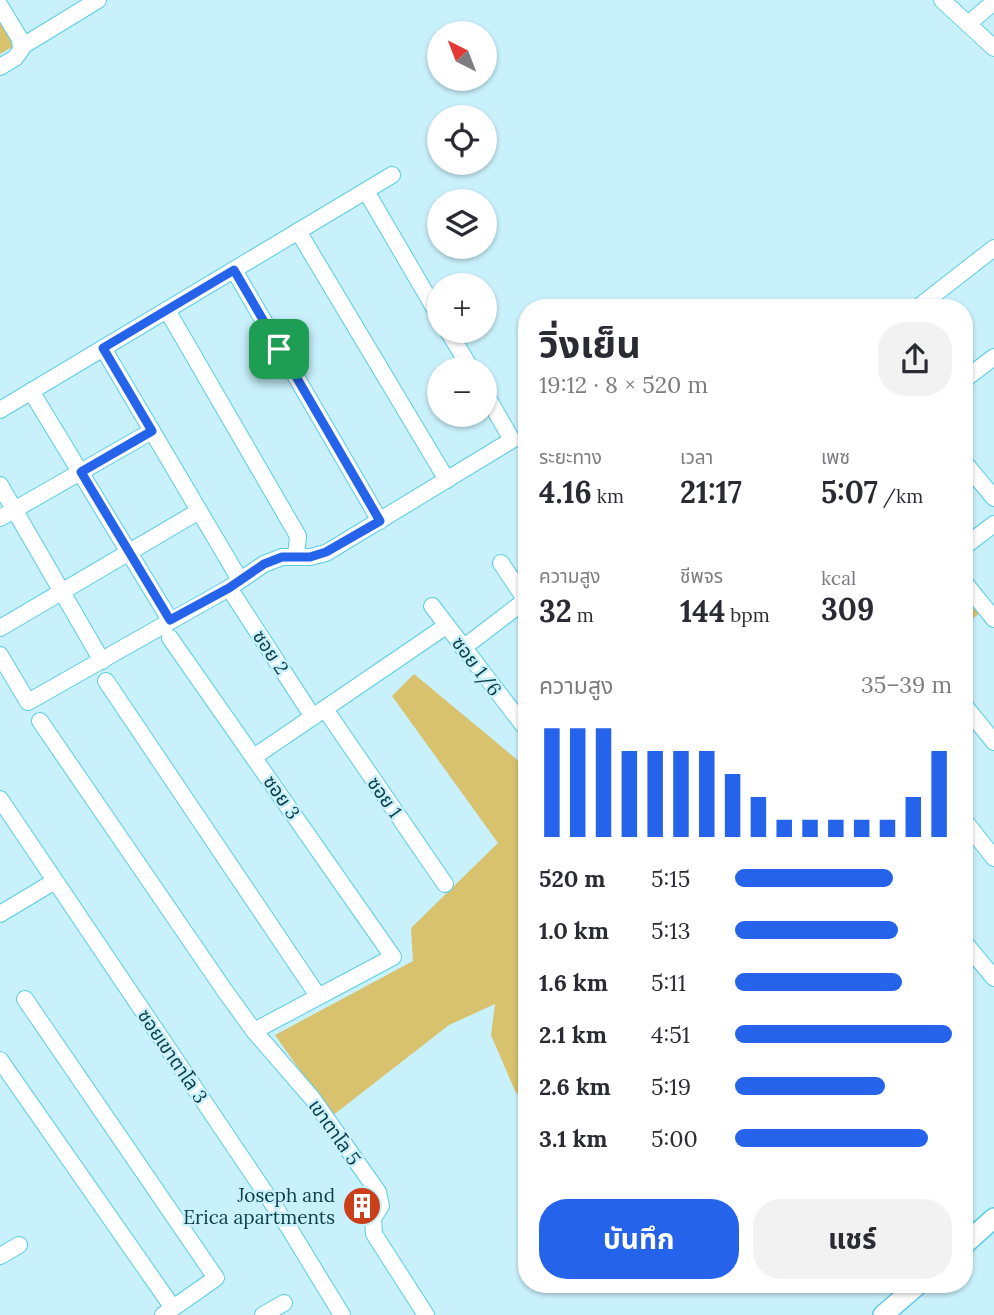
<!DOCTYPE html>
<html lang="th">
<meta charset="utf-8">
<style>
:root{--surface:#fff;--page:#f2f2f3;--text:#2b2b33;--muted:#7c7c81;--accent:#2563eb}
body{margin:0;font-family:Lora,"Noto Sans Thai",serif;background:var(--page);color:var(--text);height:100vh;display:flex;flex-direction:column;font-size:26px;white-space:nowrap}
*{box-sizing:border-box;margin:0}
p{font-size:23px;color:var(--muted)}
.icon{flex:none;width:38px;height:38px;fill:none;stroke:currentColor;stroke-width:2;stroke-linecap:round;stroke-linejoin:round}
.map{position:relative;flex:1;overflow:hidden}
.side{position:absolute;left:518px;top:299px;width:455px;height:994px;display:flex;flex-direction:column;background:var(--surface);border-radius:28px;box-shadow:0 2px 5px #0004}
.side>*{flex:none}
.needle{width:46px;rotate:318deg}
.tools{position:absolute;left:427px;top:21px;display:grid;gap:14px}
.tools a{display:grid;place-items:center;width:70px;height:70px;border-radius:50%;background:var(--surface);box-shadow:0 2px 5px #0004;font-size:35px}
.pin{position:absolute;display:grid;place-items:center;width:60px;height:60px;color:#fff;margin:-30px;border-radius:14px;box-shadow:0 4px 10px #0006}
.round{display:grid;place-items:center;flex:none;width:74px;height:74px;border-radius:28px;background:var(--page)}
.headline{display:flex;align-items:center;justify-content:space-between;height:119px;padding:0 21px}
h1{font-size:38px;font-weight:700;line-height:52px}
.figures{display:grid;grid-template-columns:repeat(3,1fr);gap:10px;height:119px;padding:7px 21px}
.figures div{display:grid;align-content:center}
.figures b{font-size:30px;font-weight:700}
.figures small{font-size:19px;font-weight:400}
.figures p{font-size:19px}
.chart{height:196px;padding:14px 21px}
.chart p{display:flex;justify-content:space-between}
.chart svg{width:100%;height:126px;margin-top:7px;stroke:var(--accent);stroke-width:6}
.cta{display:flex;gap:14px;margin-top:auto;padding:14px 21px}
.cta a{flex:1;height:80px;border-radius:28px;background:var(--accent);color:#fff;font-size:28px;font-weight:700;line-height:80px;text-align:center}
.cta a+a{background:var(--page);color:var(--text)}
ul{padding:0 21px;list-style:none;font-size:23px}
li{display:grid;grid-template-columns:112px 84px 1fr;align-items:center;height:52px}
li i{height:18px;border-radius:9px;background:var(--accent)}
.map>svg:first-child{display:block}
.green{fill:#d8c26e}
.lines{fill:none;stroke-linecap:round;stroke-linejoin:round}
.minor-casing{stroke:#59cde7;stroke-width:18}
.tertiary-casing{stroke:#59cde7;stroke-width:22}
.minor{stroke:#fff;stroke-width:16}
.tertiary{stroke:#fff;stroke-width:19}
.route-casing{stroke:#fff;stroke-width:14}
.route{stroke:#2563eb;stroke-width:9}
.labels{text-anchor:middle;stroke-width:5;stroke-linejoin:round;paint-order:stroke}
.street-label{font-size:19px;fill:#0c404b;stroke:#c9f1fc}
.poi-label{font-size:19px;fill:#0c404b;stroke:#c9f1fc;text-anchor:end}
</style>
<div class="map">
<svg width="994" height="1315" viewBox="0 0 994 1315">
<rect width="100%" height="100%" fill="#c9f1fc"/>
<!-- green -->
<g class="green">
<polygon points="0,22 14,46 0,54"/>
<polygon points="964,593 980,613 964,625"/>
<polygon points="414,674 527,768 527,1106 515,1091 491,1035 495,1004 449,1025 332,1116 275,1035 413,961 411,928 498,843 392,696"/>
</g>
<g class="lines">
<defs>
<g id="minor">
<polyline points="942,0 994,48"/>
<polyline points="0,6 20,39 21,50 15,58 0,67"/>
<polyline points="968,24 994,2"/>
<polyline points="21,47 98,0"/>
<polyline points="366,191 439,316"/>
<polyline points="298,231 447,480"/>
<polyline points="234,270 380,521"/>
<polyline points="917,308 994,248"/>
<polyline points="167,310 298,536 296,556"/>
<polyline points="448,331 471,369"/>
<polyline points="103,348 240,580"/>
<polyline points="964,380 994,357"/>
<polyline points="31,391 170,620"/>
<polyline points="0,410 392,175"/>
<polyline points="964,462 994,498"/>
<polyline points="0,485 102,661"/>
<polyline points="0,518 152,431"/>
<polyline points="964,547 994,524"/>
<polyline points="501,563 527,602"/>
<polyline points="964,582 994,619"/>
<polyline points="229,588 313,717"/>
<polyline points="432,606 523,725 527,722"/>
<polyline points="0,628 199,511"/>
<polyline points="170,638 393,957 254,1031"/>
<polyline points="463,648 527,599"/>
<polyline points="0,655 28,702 229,588 264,564 282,557 310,557 326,553 512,440 485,393"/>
<polyline points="106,681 318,996"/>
<polyline points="964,705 994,742"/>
<polyline points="325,709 445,884"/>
<polyline points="40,721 225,991 254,1031 312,1098 378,1192 381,1206 373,1218 374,1234 426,1315"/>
<polyline points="254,757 446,626"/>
<polyline points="0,799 289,1228 342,1315"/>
<polyline points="964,820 994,858"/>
<polyline points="0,914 55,881"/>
<polyline points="964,942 994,978"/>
<polyline points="25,999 216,1278 163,1315"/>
<polyline points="0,1060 173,1308"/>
<polyline points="0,1256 19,1245"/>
<polyline points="263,1315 284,1303"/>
</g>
<g id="tertiary">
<polyline points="964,1245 994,1218"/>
<polyline points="883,1315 919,1284"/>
</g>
</defs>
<!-- minor casing -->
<use href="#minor" class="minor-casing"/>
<!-- tertiary casing -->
<use href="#tertiary" class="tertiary-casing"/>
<!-- minor -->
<use href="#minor" class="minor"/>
<!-- tertiary -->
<use href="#tertiary" class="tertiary"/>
</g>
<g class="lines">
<defs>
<polygon id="route" points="234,270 380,521 326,552 310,557 282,557 264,564 229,588 170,620 81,472 152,431 103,348"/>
</defs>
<!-- route casing -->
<use href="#route" class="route-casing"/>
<!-- route -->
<use href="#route" class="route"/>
</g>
<!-- icons -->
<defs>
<symbol id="building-disc" viewBox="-11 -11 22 22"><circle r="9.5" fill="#c9401b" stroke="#c9f1fc"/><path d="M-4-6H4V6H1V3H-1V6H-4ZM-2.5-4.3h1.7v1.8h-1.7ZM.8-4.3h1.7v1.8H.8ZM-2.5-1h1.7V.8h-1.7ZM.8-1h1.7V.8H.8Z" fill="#fff"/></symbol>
</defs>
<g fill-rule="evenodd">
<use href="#building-disc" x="340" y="1184" width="44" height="44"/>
</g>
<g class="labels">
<!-- street labels -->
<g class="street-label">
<text transform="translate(271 652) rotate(57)" y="7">ซอย 2</text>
<text transform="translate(477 666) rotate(53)" y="7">ซอย 1/6</text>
<text transform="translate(282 797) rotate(55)" y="7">ซอย 3</text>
<text transform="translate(385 797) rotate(55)" y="7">ซอย 1</text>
<text transform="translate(173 1056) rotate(56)" y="7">ซอยเขาตาโล 3</text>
<text transform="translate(335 1132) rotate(55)" y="7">เขาตาโล 5</text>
</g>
<!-- poi labels -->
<g class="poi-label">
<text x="335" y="1202">Joseph and<tspan x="335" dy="22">Erica apartments</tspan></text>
</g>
</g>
</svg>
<div class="tools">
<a><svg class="needle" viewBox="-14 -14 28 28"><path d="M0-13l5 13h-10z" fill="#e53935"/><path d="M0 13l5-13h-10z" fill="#7c7c81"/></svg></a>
<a><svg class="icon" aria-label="locate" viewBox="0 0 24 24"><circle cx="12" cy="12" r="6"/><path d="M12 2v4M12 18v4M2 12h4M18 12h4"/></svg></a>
<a><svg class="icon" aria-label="layers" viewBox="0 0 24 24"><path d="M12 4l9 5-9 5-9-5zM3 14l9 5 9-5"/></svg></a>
<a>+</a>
<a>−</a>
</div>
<div class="pin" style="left:279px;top:349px;background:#1e9e55"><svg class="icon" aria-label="arrive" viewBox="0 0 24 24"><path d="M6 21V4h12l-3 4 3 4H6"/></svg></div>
<section class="side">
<div class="headline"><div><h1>วิ่งเย็น</h1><p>19:12 · 8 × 520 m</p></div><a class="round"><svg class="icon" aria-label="share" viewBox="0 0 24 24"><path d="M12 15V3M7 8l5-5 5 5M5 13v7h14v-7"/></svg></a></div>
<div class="figures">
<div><p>ระยะทาง</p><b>4.16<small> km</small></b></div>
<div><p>เวลา</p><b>21:17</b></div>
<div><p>เพซ</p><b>5:07<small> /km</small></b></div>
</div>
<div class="figures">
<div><p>ความสูง</p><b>32<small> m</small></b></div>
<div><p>ชีพจร</p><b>144<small> bpm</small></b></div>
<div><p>kcal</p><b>309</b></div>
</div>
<div class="chart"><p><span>ความสูง</span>35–39 m</p>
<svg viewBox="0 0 160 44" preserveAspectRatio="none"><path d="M5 44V6M15 44V6M25 44V6M35 44V14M45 44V14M55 44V14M65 44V14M75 44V22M85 44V30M95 44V38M105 44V38M115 44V38M125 44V38M135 44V38M145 44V30M155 44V14"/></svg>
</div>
<ul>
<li><b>520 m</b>5:15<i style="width:73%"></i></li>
<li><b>1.0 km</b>5:13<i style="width:75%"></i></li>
<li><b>1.6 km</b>5:11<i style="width:77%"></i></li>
<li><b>2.1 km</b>4:51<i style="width:100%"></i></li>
<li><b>2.6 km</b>5:19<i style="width:69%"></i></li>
<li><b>3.1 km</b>5:00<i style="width:89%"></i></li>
</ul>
<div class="cta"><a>บันทึก</a><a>แชร์</a></div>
</section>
</div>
